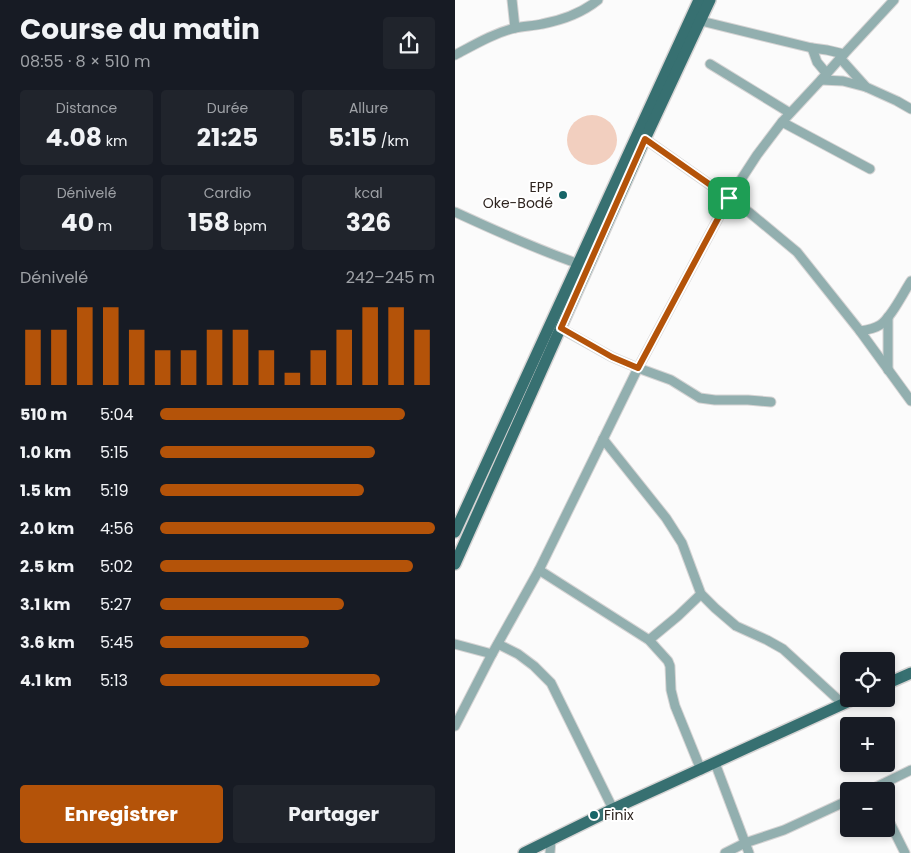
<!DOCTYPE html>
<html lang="fr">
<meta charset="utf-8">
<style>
:root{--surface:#171b24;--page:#20242c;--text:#f1f3f6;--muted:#9ea1a6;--accent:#b45309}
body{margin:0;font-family:Poppins,sans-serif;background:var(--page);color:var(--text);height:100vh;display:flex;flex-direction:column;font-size:19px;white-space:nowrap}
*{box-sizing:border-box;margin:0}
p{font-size:16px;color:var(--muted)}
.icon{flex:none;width:28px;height:28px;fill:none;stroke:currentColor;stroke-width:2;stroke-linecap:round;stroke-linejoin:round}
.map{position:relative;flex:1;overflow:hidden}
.panel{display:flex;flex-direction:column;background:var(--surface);width:455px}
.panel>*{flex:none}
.controls{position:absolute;left:385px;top:652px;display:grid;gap:10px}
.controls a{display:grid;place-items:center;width:55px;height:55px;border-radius:5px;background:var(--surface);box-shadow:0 2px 8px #0003;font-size:25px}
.pin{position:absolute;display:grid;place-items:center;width:42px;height:42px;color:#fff;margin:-21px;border-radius:10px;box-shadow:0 2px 8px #0006}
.round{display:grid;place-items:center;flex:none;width:52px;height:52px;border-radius:5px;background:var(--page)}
.head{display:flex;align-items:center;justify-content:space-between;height:85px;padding:0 20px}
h1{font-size:28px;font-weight:700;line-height:38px}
.figures{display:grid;grid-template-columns:repeat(3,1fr);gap:8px;height:85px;padding:5px 20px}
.figures div{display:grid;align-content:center;border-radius:5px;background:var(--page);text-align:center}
.figures b{font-size:25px;font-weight:700}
.figures small{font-size:14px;font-weight:400}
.figures p{font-size:14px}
.chart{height:140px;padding:10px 20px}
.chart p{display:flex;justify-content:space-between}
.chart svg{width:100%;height:90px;margin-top:5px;stroke:var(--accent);stroke-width:6}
.action{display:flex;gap:10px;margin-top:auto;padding:10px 20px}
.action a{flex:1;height:58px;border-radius:5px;background:var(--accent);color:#fff;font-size:20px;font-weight:700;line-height:58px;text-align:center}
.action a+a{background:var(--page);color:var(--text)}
ul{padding:0 20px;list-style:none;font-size:16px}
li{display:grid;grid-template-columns:80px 60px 1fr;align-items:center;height:38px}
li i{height:12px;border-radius:6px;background:var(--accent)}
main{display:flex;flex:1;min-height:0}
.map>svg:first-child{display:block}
.green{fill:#f2cfbf}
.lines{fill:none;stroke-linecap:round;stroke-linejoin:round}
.minor-casing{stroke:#d6d4d4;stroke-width:11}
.major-casing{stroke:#d6d4d4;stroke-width:14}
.minor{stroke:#92afaf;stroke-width:9}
.major{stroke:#377071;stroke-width:11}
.route-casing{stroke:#fff;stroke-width:10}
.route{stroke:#b45309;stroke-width:6}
.poi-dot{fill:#166567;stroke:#fff;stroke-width:2}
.labels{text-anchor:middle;stroke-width:4;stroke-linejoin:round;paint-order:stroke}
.poi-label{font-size:14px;fill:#2f2520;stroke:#fff;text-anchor:end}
</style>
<main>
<section class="panel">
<div class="head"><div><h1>Course du matin</h1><p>08:55 · 8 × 510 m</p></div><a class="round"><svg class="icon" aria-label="share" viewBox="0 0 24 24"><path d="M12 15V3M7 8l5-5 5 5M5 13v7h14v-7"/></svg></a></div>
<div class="figures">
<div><p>Distance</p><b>4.08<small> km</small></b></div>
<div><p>Durée</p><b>21:25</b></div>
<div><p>Allure</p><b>5:15<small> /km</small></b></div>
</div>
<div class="figures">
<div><p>Dénivelé</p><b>40<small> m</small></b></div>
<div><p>Cardio</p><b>158<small> bpm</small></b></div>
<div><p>kcal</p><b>326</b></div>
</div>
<div class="chart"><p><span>Dénivelé</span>242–245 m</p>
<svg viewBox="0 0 160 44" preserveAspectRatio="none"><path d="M5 44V17M15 44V17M25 44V6M35 44V6M45 44V17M55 44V27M65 44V27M75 44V17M85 44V17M95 44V27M105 44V38M115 44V27M125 44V17M135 44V6M145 44V6M155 44V17"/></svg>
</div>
<ul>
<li><b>510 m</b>5:04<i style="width:89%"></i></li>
<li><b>1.0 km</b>5:15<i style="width:78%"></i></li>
<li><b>1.5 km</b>5:19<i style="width:74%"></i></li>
<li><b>2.0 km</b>4:56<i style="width:100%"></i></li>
<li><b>2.5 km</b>5:02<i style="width:92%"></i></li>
<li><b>3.1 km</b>5:27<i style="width:67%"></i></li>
<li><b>3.6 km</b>5:45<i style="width:54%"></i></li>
<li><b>4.1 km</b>5:13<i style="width:80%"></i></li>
</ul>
<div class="action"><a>Enregistrer</a><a>Partager</a></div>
</section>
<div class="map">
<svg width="456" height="853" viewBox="0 0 456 853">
<rect width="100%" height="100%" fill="#fbfbfb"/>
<!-- green -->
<circle class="green" cx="137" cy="140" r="25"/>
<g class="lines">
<defs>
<g id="minor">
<polyline points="57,0 60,28"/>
<polyline points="246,21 357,48 372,50 389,54"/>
<polyline points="357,48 362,62 372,74"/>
<path d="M0,55C19,45 39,33 60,28C69,26 78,26 87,24C108,20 127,13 143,0"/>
<polyline points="385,58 411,87 442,101 456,109"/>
<polyline points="255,64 335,113"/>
<polyline points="366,80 388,81 411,87"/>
<polyline points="327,122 415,169"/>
<polyline points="190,139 295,213 342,252 405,331 456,401"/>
<path d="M0,212C41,231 81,249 124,264"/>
<polyline points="105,328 157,357 183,368 216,380 245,398 260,400 293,400 316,402"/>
<path d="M405,331C412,330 419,329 425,325C436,318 448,293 456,281"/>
<polyline points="433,370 433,317"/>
<polyline points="148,439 211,518 227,543 246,594 260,608 281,626 312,640 328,649 388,704"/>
<polyline points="84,570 194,640 213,661 215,666 216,690 220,706 246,770"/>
<polyline points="194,640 223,616 246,594"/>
<polyline points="0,644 37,654"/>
<polyline points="43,644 63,654 79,666 96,683 158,809"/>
<polyline points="0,726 37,654 84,570 183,368 274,198 302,155 327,122 366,80 389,54 439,0"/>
<polyline points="260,763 294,853"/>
<polyline points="413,791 456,770"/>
<polyline points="431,814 436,825 450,853"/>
<polyline points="95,853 96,840"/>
<polyline points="270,853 290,843 329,830 394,800"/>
</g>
<g id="major">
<polyline points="0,532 244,0"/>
<polyline points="0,564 190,139 255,0"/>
<polyline points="431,684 456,673"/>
<polyline points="69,853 158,809 399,699"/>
</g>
</defs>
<!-- minor casing -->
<use href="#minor" class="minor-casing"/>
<!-- major casing -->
<use href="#major" class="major-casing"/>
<!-- minor -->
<use href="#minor" class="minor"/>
<!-- major -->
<use href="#major" class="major"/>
</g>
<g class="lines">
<defs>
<polygon id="route" points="190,139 274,198 183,368 157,357 106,328"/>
</defs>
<!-- route casing -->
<use href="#route" class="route-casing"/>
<!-- route -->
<use href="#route" class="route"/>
</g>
<!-- markers -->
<g class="poi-dot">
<circle cx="108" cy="195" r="5"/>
<circle cx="139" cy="815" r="5"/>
</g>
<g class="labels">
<!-- poi labels -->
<g class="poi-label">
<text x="98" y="192">EPP<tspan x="98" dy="16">Oke-Bodé</tspan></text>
<text x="149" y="820" text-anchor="start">Finix</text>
</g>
</g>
</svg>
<div class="controls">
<a><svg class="icon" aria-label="locate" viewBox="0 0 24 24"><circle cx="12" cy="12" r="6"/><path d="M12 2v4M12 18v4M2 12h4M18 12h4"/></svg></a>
<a>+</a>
<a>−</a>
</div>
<div class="pin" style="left:274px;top:198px;background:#1e9e55"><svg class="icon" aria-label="arrive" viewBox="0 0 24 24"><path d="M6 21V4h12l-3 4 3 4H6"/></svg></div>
</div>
</main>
